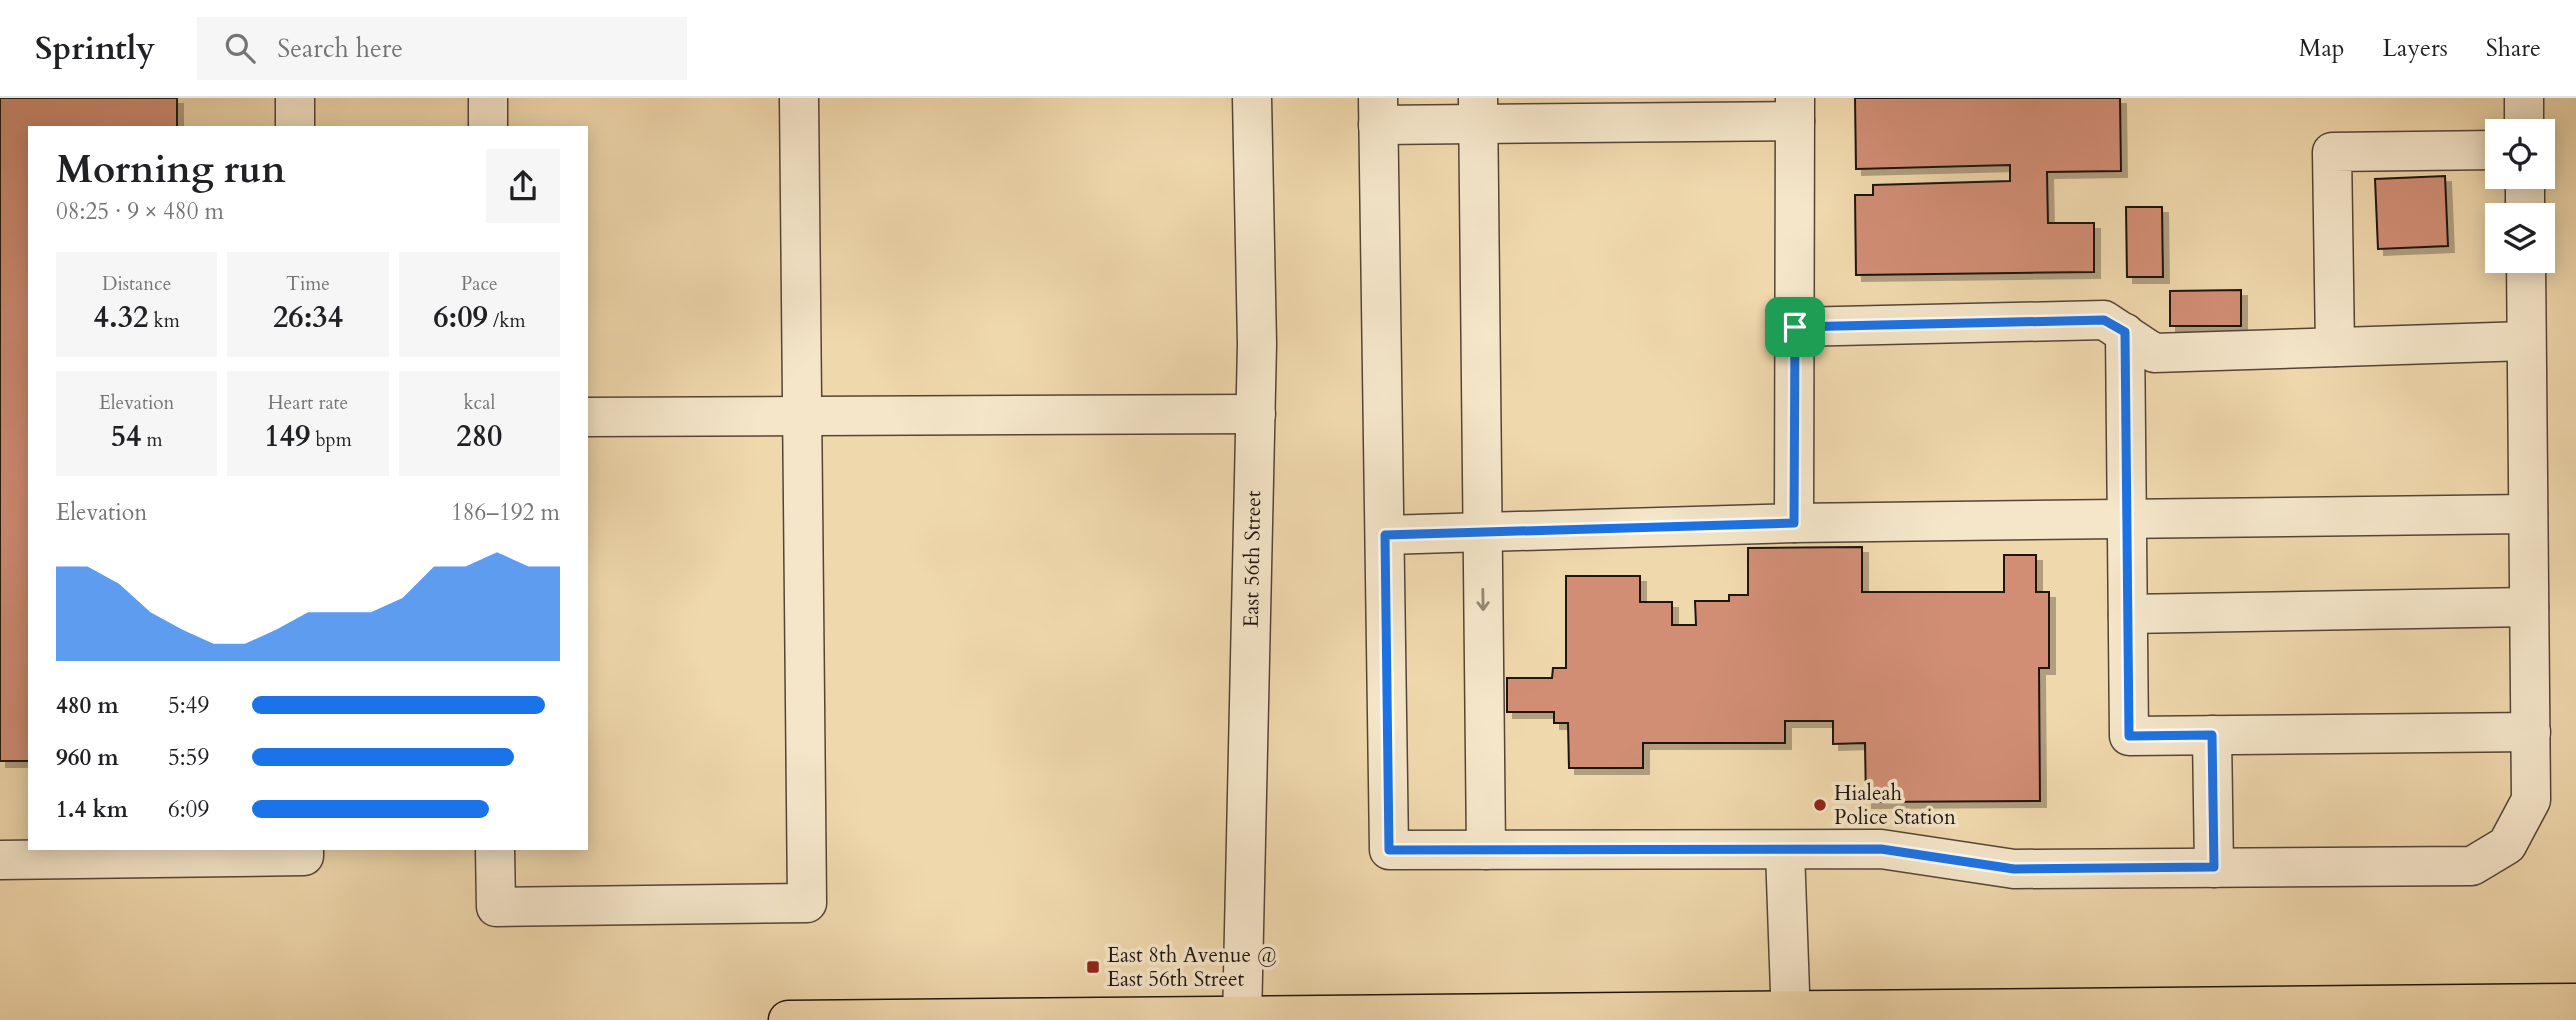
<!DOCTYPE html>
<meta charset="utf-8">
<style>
:root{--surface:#fff;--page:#f6f6f6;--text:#202124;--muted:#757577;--line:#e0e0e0;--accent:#1a73e8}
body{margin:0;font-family:Cardo,serif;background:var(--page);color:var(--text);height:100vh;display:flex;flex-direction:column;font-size:26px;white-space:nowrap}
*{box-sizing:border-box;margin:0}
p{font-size:23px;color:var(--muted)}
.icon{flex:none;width:38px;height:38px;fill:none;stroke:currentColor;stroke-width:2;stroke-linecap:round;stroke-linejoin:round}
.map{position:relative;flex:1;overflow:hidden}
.sheet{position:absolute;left:28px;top:28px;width:560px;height:724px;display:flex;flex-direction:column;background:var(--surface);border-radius:0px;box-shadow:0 4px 18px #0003}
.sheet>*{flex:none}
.buttons{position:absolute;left:2485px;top:21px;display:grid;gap:14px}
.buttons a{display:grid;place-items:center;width:70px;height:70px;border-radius:0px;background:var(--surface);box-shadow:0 4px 18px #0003;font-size:35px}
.pin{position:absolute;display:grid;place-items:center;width:60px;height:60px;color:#fff;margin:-30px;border-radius:14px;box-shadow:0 4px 10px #0006}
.round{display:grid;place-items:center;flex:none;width:74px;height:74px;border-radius:0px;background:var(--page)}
.headline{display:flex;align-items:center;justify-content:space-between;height:119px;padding:0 28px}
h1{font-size:38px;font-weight:600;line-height:52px}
.figures{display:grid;grid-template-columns:repeat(3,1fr);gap:10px;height:119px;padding:7px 28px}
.figures div{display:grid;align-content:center;border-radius:0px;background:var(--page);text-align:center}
.figures b{font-size:30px;font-weight:600}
.figures small{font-size:19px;font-weight:400}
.figures p{font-size:19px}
.chart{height:196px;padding:14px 28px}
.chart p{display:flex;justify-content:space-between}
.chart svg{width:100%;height:126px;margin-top:7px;fill:var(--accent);opacity:.7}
ul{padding:0 28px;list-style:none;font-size:23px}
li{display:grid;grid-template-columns:112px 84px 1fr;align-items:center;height:52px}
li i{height:18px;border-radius:9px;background:var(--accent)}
header{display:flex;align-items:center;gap:42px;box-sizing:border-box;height:98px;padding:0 35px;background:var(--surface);border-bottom:2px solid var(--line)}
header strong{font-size:33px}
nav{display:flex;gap:38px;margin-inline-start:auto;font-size:24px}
.search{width:490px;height:63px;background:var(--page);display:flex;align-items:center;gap:18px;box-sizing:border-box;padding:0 24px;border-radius:0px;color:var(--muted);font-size:26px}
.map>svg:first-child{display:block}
.building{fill:#d18e75;stroke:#1f1410;stroke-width:2;filter:url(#shadow)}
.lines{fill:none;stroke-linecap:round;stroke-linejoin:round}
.minor-casing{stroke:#534537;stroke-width:41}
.major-casing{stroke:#1f1410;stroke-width:41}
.minor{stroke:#f5e6ca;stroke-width:38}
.major{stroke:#f0d8ad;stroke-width:38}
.oneway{stroke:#958876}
.route-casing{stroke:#fff;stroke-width:14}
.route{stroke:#1a73e8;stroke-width:9}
.poi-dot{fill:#8f2418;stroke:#f5e6ca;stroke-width:2.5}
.labels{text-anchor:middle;stroke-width:7;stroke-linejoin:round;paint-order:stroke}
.street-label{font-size:21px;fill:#1f1410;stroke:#f5e6ca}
.poi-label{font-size:21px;fill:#1f1410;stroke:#f5e6ca;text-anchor:start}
</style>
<header>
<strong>Sprintly</strong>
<div class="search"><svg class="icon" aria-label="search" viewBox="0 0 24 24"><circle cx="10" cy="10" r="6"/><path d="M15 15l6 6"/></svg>Search here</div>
<nav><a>Map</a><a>Layers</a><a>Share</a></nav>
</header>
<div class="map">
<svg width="2576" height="922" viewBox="0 0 2576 922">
<defs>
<filter id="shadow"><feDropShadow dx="6" dy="6" stdDeviation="0" flood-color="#0004"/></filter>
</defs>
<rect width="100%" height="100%" fill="#f0d8ad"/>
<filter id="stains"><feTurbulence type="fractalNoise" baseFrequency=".00286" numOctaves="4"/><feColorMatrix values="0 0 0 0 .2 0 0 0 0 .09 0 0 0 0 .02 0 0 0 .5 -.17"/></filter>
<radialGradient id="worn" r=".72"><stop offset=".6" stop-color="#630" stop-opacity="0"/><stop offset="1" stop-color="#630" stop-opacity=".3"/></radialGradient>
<!-- building -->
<g class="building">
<polygon points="0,0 177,0 177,30 30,30 30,663 0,663"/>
<polygon points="1855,0 2120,0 2121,73 2047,74 2048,125 2094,125 2094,174 1856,177 1855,97 1873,97 1873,87 2010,83 2010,67 1856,71"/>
<polygon points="2445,78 2448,148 2378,151 2375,81"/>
<polygon points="2126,109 2162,109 2163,179 2127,179"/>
<polygon points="2241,192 2241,228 2170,228 2170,193"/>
<polygon points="1862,449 1862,494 2004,494 2004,457 2036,457 2036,494 2049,494 2049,570 2039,570 2040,703 1866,704 1865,645 1833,646 1833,623 1785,623 1785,645 1643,645 1643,670 1569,670 1568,625 1554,625 1554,614 1507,614 1507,580 1552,580 1553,570 1566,570 1566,478 1640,478 1640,504 1672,504 1672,527 1696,527 1695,503 1729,503 1729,497 1748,497 1748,450"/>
</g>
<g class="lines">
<defs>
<g id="minor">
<polyline points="295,0 295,30"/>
<polyline points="488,0 488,30"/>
<polyline points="1378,0 1389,752 1881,751 2014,771 2472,768 2507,747 2531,702 2526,163"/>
<polyline points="1478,0 1486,752"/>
<polyline points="2524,0 2524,33"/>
<polyline points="1378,27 1795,23"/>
<polyline points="2525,79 2525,117"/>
<polyline points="1795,229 2104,222 2154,255 2526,243"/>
<polyline points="2125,235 2129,638 2531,634"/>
<polyline points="2335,249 2332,54 2497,52"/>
<polyline points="586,319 1256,316"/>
<polyline points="1794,425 2528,416"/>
<polyline points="1385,437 1794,425 1795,0"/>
<polyline points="2128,516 2529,509"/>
<polyline points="2212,637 2214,770"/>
<polyline points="495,751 496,809 807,805 799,0"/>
<polyline points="1785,753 1791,922"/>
<polyline points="0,762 304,758 304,751"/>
<polyline points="1242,922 1257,246 1252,0"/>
</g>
<polyline id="major" points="788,922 2576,905"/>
</defs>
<!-- minor casing -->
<use href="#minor" class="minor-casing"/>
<!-- major casing -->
<use href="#major" class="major-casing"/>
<!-- minor -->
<use href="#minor" class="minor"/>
<!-- major -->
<use href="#major" class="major"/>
</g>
<!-- one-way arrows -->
<defs><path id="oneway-shaft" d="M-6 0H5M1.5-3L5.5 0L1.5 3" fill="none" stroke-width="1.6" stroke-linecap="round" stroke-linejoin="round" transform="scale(1.75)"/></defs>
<use class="oneway" href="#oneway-shaft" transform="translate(1483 502) rotate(89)"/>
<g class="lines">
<defs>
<polygon id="route" points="2104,222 2125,234 2129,638 2212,637 2214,769 2014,771 1881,751 1389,752 1385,437 1794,425 1795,229"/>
</defs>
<!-- route casing -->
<use href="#route" class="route-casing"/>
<!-- route -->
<use href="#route" class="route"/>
</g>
<!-- markers -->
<g class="poi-dot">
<circle cx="1820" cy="707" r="7"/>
<rect x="1086" y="862" width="14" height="14" rx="3.5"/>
</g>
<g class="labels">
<!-- street labels -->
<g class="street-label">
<text transform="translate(1252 461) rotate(-89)" y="7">East 56th Street</text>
</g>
<!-- poi labels -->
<g class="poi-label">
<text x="1834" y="702">Hialeah<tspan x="1834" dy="24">Police Station</tspan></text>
<text x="1107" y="864">East 8th Avenue @<tspan x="1107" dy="24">East 56th Street</tspan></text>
</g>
</g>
<rect width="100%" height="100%" filter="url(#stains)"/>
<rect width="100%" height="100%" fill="url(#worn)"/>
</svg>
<div class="buttons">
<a><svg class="icon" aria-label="locate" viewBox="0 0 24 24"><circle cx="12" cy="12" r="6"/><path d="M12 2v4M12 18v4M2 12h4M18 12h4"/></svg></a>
<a><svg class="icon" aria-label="layers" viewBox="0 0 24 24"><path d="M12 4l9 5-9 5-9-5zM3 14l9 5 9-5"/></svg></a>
</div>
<div class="pin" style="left:1795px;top:229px;background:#1e9e55"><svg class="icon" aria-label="arrive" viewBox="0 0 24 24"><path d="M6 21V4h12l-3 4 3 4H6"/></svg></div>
<section class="sheet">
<div class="headline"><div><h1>Morning run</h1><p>08:25 · 9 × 480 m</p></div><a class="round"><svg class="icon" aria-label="share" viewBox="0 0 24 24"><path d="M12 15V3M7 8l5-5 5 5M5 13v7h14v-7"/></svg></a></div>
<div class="figures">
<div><p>Distance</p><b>4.32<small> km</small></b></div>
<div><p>Time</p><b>26:34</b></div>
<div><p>Pace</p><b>6:09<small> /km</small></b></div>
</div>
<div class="figures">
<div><p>Elevation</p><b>54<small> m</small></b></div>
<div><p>Heart rate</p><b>149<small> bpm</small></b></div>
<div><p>kcal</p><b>280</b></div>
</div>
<div class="chart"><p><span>Elevation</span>186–192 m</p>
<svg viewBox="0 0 160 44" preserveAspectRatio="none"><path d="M0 44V11L10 11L20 17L30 27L40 33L50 38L60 38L70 33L80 27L90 27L100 27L110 22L120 11L130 11L140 6L150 11L160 11V44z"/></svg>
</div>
<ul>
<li><b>480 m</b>5:49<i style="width:95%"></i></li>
<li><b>960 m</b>5:59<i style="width:85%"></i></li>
<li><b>1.4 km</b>6:09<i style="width:77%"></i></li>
</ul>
</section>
</div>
